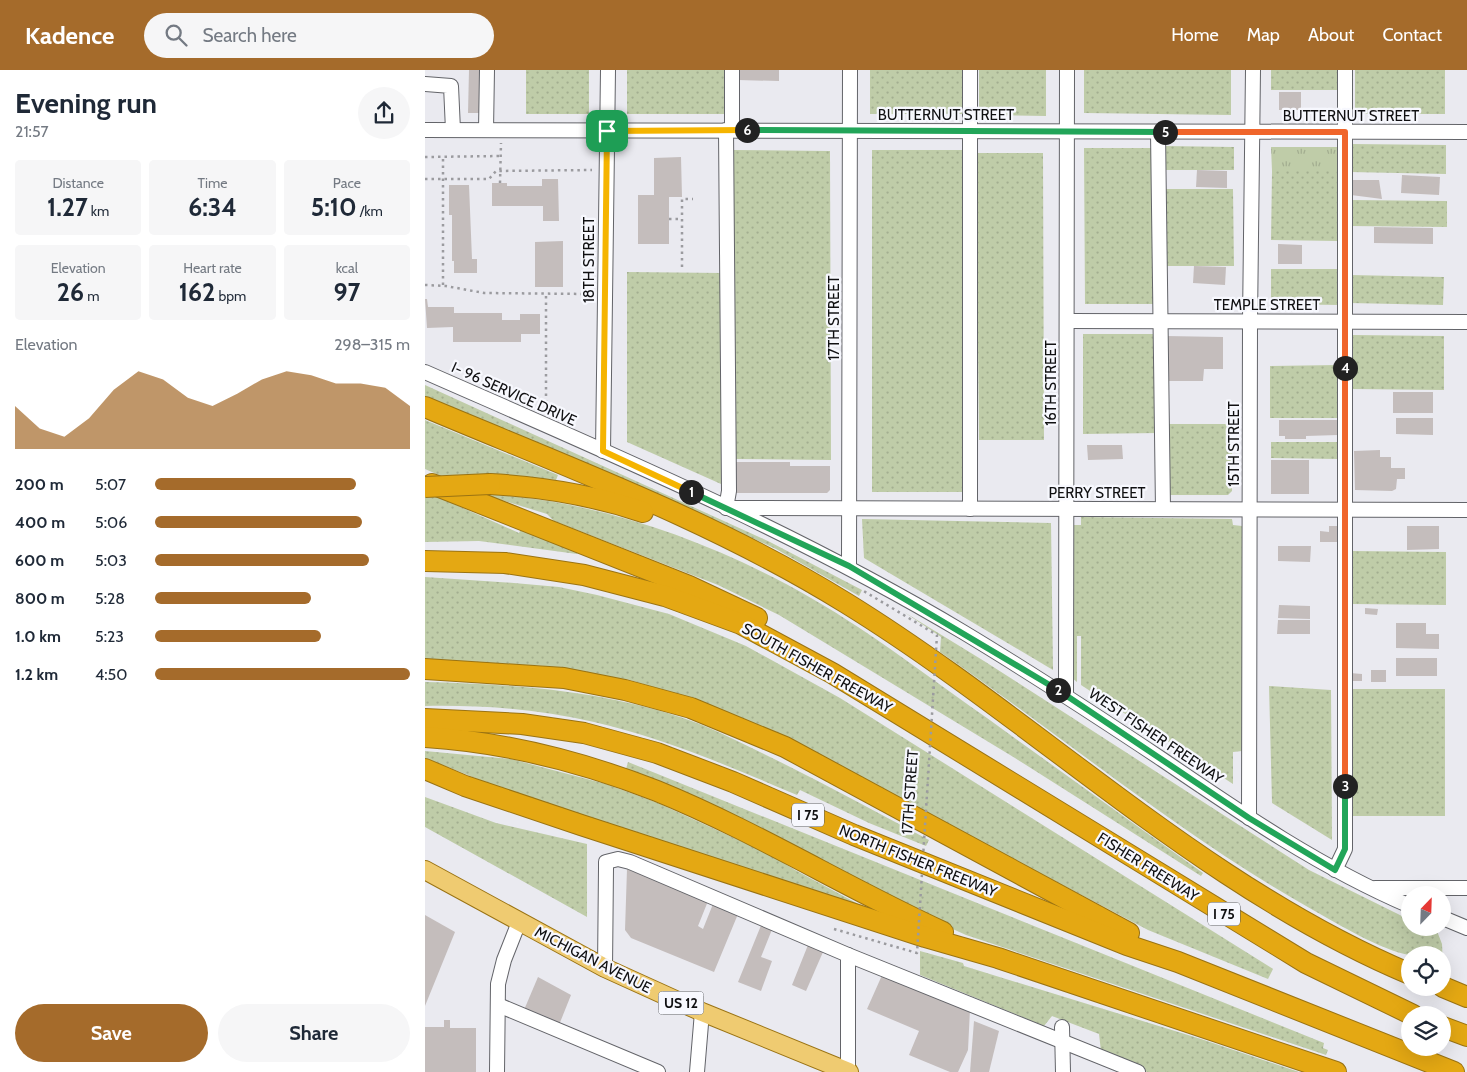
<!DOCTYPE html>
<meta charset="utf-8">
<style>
:root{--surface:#fff;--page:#f6f6f7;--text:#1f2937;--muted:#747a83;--accent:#a56b2b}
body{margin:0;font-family:Cabin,sans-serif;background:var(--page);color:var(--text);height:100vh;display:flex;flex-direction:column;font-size:19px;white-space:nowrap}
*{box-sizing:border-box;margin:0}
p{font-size:16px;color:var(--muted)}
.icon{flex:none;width:28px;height:28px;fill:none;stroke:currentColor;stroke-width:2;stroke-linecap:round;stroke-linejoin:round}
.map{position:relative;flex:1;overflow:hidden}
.side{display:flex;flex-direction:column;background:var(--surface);width:425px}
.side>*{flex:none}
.needle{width:32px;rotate:23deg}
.controls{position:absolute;left:976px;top:816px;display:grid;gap:10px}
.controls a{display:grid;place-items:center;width:50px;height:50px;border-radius:50%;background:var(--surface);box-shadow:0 5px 20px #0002;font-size:25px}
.pin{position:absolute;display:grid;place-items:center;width:42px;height:42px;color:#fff;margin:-21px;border-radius:10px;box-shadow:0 2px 8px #0006}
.km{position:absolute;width:25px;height:25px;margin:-12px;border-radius:50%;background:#222;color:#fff;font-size:14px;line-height:25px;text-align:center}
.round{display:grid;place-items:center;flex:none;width:52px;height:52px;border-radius:26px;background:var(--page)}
.overview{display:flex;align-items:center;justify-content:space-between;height:85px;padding:0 15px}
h1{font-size:28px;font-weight:700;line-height:38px}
.metrics{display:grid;grid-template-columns:repeat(3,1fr);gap:8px;height:85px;padding:5px 15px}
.metrics div{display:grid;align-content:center;border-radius:5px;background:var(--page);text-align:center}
.metrics b{font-size:25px;font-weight:700}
.metrics small{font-size:14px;font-weight:400}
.metrics p{font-size:14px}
.chart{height:140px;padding:10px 15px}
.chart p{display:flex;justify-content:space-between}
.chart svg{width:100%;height:90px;margin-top:5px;fill:var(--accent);opacity:.7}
.cta{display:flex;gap:10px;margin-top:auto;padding:10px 15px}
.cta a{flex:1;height:58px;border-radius:30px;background:var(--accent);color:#fff;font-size:20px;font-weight:700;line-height:58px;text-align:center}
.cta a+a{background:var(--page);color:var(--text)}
ul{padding:0 15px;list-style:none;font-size:16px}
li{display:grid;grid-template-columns:80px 60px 1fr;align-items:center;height:38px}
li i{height:12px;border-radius:6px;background:var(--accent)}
header{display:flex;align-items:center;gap:30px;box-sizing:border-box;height:70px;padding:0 25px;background:var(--accent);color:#fff}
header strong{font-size:24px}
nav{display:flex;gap:28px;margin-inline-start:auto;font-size:18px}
.search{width:350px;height:45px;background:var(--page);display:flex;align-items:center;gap:12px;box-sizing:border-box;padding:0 18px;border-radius:28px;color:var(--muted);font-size:19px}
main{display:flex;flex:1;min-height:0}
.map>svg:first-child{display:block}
.grass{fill:url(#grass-dots)}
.park{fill:url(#park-tufts)}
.building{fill:#c4bdbc}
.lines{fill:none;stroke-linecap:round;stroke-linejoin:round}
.minor-casing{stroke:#636469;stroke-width:16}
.major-casing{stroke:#9a7313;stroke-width:20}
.highway-casing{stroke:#9a7313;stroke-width:22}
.path{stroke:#9b9b9f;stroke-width:2.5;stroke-dasharray:2.5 4;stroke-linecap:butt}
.minor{stroke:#fff;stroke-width:14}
.major{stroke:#efcb71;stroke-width:18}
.highway{stroke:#e4a813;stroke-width:20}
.highway-bridge-casing{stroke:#9a7313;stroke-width:22;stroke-linecap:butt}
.path-bridge{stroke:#9b9b9f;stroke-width:2.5;stroke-dasharray:2.5 4;stroke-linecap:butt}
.highway-bridge{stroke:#e4a813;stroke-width:20}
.split-1-casing{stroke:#fff;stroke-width:10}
.split-2-casing{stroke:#fff;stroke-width:10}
.split-3-casing{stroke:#fff;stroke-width:10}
.split-4-casing{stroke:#fff;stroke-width:10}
.split-5-casing{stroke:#fff;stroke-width:10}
.split-6-casing{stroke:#fff;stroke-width:10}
.split-7-casing{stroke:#fff;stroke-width:10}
.split-1{stroke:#f5b400;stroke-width:6}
.split-2{stroke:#22a559;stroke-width:6}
.split-3{stroke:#22a559;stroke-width:6}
.split-4{stroke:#f0652b;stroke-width:6}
.split-5{stroke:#f0652b;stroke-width:6}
.split-6{stroke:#22a559;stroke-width:6}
.split-7{stroke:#f5b400;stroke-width:6}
.labels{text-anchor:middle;stroke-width:4.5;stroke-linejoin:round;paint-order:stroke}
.shield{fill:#f7f8fe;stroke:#555659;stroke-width:1}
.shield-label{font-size:14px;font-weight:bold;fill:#101012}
.street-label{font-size:15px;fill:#101012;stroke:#f7f8fe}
</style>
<header>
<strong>Kadence</strong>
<div class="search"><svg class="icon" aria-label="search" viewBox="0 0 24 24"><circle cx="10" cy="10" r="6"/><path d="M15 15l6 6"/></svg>Search here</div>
<nav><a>Home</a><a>Map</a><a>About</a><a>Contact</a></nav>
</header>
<main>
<section class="side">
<div class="overview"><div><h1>Evening run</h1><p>21:57</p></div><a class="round"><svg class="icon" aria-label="share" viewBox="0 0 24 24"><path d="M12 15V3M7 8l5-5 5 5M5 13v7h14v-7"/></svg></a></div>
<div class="metrics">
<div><p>Distance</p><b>1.27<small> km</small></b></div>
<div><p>Time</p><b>6:34</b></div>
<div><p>Pace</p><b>5:10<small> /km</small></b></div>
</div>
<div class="metrics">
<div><p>Elevation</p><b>26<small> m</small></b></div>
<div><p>Heart rate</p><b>162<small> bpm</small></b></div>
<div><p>kcal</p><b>97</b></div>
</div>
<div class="chart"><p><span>Elevation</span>298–315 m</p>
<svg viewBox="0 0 160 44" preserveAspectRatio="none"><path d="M0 44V23L10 34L20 38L30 29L40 15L50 6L60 10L70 19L80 23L90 17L100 10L110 6L120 8L130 12L140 12L150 14L160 23V44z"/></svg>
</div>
<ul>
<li><b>200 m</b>5:07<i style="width:79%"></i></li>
<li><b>400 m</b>5:06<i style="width:81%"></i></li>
<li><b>600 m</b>5:03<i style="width:84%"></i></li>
<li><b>800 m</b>5:28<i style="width:61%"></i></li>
<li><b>1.0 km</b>5:23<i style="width:65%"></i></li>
<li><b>1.2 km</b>4:50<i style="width:100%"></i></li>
</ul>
<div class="cta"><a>Save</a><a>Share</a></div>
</section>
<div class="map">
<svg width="1042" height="1002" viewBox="0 0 1042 1002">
<defs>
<pattern id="grass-dots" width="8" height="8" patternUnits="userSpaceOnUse" patternTransform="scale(1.25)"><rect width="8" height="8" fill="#bfcca8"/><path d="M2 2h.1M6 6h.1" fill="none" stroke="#a3ae90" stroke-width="1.8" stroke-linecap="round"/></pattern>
<pattern id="park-tufts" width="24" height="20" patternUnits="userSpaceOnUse" patternTransform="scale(1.25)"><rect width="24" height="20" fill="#bfcca8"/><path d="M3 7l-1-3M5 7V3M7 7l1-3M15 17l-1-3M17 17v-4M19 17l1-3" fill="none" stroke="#a3ae90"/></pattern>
</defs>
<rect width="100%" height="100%" fill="#eaeaf0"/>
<!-- grass -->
<g class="grass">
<rect x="101" y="0" width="63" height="44"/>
<rect x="202" y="0" width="100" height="44"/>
<rect x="445" y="0" width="96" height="44"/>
<polygon points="554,0 621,0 621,46 554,45"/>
<polygon points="659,0 806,0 806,45 659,43"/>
<rect x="846" y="0" width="68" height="20"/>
<rect x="930" y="0" width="90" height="44"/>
<polygon points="926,74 1021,75 1021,104 925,102"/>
<polygon points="738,76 809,77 809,100 738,100"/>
<polygon points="659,78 729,78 730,234 660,234"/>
<polygon points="308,80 405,81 406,390 311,389"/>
<polygon points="447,80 539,80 540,422 447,422"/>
<polygon points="551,83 618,83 619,370 554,370"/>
<polygon points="847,101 913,101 912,171 846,170"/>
<polygon points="739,119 808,119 809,196 739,196"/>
<polygon points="925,130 1022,131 1022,157 925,156"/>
<polygon points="846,199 915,199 914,235 846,234"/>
<polygon points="202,202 298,203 296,414 202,372"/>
<polygon points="925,205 1019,207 1018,235 924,233"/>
<polygon points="658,264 734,264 735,363 658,364"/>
<polygon points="927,265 1019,266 1019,320 927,319"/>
<polygon points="913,295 913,348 845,348 845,296"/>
<polygon points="0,315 345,472 437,520 434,526 351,479 314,462 0,328"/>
<polygon points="0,350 133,405 131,410 59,405 16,406 0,399"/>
<polygon points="741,354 807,354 807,421 803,425 741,425"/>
<polygon points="846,372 913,372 913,389 846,388"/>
<path d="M57,424C187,430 325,485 433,557C477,586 519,618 562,648C634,700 706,752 778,803L776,806L590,688L354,545L293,515L129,451L122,444Z"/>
<polygon points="11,426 94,463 97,457 154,480 152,484 54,471 0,472 0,427"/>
<polygon points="656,447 807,449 808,455 817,456 817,681 808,682 808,714 656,615 656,566 652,566 652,612 647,608 647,455 656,455"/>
<polygon points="437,449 626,453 628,600 439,488"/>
<polygon points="926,481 1021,482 1021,535 926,534"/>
<polygon points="0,507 89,513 134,517 172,525 244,544 321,576 415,628 848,899 843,909 723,860 476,730 278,632 205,610 120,596 0,590"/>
<path d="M479,542L559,591L884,800L985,850V858H1003L1012,861L1017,874L1018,896V885C1007,885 994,887 984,885C956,880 913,854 888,840C756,766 639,667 515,582L516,567Z"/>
<path d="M0,612C86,614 173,620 255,647C286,657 316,673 345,687C399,713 451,742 504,770L501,776L444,753L375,720L372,725C306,697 239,668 169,652C114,639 57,635 0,636Z"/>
<polygon points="844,616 906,620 907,770 847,733"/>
<rect x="927" y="619" width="93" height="127"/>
<polygon points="0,681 86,689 181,714 233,733 344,784 370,800 437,836 435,841 88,723 0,688"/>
<path d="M203,692L899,973L898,978L903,980L901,985L541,865C426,814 318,747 201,699Z"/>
<polygon points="0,727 71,753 162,774 162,847 0,757"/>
<polygon points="495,881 538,893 539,896 776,969 874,1002 722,1002 676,981 674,964 627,946 619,956 495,905"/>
</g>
<!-- park -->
<polygon class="park" points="846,77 913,77 913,101 847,101"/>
<!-- building -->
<g class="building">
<polygon points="44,0 57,0 57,43 43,43"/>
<polygon points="314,0 354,0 354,11 313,10"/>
<rect x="854" y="22" width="22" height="18"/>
<polygon points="256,87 257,127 244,127 244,174 213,174 213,125 229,125 229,88"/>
<polygon points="772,100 802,101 802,118 771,117"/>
<polygon points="977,105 1015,107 1014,125 976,123"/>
<polygon points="117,109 133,109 134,151 118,151 118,136 67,136 67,113 82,113 82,116 117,116"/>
<polygon points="926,110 954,110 957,129 926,125"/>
<polygon points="24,115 44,115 47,189 52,189 52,203 29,203 29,191 27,191 27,145 24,145"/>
<polygon points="949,157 1008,158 1008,174 949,173"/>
<polygon points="138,171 138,217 110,217 110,172"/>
<polygon points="853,174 877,175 877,194 853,194"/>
<polygon points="769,196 801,197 800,215 768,213"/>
<polygon points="0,229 2,229 3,237 29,237 29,243 77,243 77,250 95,250 95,244 115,244 115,264 96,264 96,272 28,272 28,257 2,258"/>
<polygon points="741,266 798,267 798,299 779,299 778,311 741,311"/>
<rect x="968" y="322" width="40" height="21"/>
<polygon points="971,348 1008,348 1008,365 971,364"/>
<polygon points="854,350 913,350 913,365 881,366 881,369 860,369 860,366 854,366"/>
<polygon points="662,375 697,375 698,389 663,390"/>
<polygon points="955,380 955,387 966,387 966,398 980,398 980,409 972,409 971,419 967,421 930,420 929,381"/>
<rect x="846" y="390" width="38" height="34"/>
<polygon points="311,392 365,392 365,396 405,396 405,420 402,423 311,423"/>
<polygon points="904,456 914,456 914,472 895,472 895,461 904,462"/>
<polygon points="982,456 1014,456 1014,479 982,480"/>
<polygon points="853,476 886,476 885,492 853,491"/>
<polygon points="854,535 885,536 885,549 853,548"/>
<polygon points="940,538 953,539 952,545 940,544"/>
<polygon points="853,550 885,550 885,564 852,564"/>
<polygon points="971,553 1001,553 1001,564 1014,564 1014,579 971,578"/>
<rect x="971" y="588" width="41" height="18"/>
<rect x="946" y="600" width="15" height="12"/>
<polygon points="925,603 937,604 937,611 925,611"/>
<polygon points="202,799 283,831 273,856 278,859 288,834 313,844 289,902 206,868 200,860"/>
<polygon points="0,845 30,862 0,936"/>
<polygon points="337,853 348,857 336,887 347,891 336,921 313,912"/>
<polygon points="383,875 398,882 381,921 367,915"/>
<polygon points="458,903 545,939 543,980 533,1002 525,1002 484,985 494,961 442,939"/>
<polygon points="113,907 146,925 134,955 99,940"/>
<polygon points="19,950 25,950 25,958 51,958 51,1002 0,1002 0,957 19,957"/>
<polygon points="549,951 574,961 564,1002 545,1002"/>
</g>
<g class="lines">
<defs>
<g id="minor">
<polyline points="307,0 307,60"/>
<polyline points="0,14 26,16 28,60"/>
<polyline points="0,60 1042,62"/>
<polyline points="61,60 62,0"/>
<polyline points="733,62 738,439"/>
<polyline points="642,251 1042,252"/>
<path d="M0,302C182,382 367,460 538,562C606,603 672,646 738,690C817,744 896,798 985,836"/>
<polyline points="178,381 183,0"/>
<polyline points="301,438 304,421 301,60"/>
<polyline points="308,438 1042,440"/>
<polyline points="545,439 545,0"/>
<polyline points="424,496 425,0"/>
<polyline points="641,625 642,0"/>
<polyline points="824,748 825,251 828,0"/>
<polyline points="910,800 920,779 920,0"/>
<polyline points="950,818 1042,818"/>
<polyline points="1018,848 1042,858"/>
<polyline points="180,898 181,798 181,792 193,789 205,792 423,885 713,1002"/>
<polyline points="73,935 233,1002"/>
<polyline points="637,957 638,1002"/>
<polyline points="423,1001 423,885"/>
<polyline points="72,1002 73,914 79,890 94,852"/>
<polyline points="272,1002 277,942"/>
</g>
<polyline id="major" points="0,800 180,898 277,942 424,1002"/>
<g id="highway">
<path d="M0,337C142,397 289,451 421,533C612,651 776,816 985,904"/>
<polyline points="7,414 264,516 332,548"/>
<path d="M65,414C118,417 168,425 218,442"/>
<polyline points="0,491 80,493 159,505 240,526 316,554 407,603 881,893 988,945"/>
<polyline points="0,599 139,608 200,620 266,638 360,677 704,863"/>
<polyline points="0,649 97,654 159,663 232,683 308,712 429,765 702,875 753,892 1029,1002"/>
<path d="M0,667C79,672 158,692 232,721C330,761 422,818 518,862"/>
<polyline points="0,699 40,716 156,755 500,867 573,888 911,1002"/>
<polyline points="1018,917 1042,927"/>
<polyline points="1018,957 1042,966"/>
</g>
</defs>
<!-- minor casing -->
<use href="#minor" class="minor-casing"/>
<!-- major casing -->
<use href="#major" class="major-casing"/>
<!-- highway casing -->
<use href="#highway" class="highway-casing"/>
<!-- path -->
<g class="path">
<polyline points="0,87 75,86"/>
<polyline points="0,109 64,109 71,101 167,100"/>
<polyline points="75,113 76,73"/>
<polyline points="244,149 257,149"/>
<polyline points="257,197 257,129 268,129"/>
<polyline points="0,215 21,216 59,223 163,224"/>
<polyline points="18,215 18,87"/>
<polyline points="121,339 121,225"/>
</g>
<!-- minor -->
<use href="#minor" class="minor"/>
<!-- major -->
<use href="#major" class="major"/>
<!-- highway -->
<use href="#highway" class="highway"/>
<defs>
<polyline id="highway-bridge" points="0,417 65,414"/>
</defs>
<!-- highway-bridge casing -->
<use href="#highway-bridge" class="highway-bridge-casing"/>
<!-- path-bridge -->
<polyline class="path-bridge" points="409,859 492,883 512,565 437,520"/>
<!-- highway-bridge -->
<use href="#highway-bridge" class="highway-bridge"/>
</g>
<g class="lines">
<defs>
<polyline id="split-1" points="182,61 178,381 266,422"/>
<polyline id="split-2" points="266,422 424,496 633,620"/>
<polyline id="split-3" points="633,620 824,748 910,800 920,779 920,716"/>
<polyline id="split-4" points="920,298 920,716"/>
<polyline id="split-5" points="740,62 920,62 920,298"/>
<polyline id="split-6" points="322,60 740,62"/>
<polyline id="split-7" points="182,61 322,60"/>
</defs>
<!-- split-1 casing -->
<use href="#split-1" class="split-1-casing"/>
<!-- split-2 casing -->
<use href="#split-2" class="split-2-casing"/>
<!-- split-3 casing -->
<use href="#split-3" class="split-3-casing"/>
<!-- split-4 casing -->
<use href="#split-4" class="split-4-casing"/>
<!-- split-5 casing -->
<use href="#split-5" class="split-5-casing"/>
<!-- split-6 casing -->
<use href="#split-6" class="split-6-casing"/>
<!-- split-7 casing -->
<use href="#split-7" class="split-7-casing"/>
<!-- split-1 -->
<use href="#split-1" class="split-1"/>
<!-- split-2 -->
<use href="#split-2" class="split-2"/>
<!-- split-3 -->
<use href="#split-3" class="split-3"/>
<!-- split-4 -->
<use href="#split-4" class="split-4"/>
<!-- split-5 -->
<use href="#split-5" class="split-5"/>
<!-- split-6 -->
<use href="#split-6" class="split-6"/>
<!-- split-7 -->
<use href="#split-7" class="split-7"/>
</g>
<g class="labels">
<!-- shield labels -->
<g class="shield">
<rect x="367" y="733.5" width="32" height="23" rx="4"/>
<rect x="783" y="832.5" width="32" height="23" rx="4"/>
<rect x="233.5" y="921.5" width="45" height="23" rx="4"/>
</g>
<g class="shield-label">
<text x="383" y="750">I 75</text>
<text x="799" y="849">I 75</text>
<text x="256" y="938">US 12</text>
</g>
<!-- street labels -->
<g class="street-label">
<text x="521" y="50">BUTTERNUT STREET</text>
<text x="926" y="51">BUTTERNUT STREET</text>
<text transform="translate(164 190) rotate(-90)" y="5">18TH STREET</text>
<text x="842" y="240">TEMPLE STREET</text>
<text transform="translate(409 248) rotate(-90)" y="5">17TH STREET</text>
<text transform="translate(626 313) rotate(-90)" y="5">16TH STREET</text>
<text transform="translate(89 324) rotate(24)" y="5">I- 96 SERVICE DRIVE</text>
<text transform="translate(809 374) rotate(-90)" y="5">15TH STREET</text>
<text x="672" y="428">PERRY STREET</text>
<text transform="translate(392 598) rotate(29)" y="5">SOUTH FISHER FREEWAY</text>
<text transform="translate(731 666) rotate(34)" y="5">WEST FISHER FREEWAY</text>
<text transform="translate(485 722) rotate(-86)" y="5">17TH STREET</text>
<text transform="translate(493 791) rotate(22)" y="5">NORTH FISHER FREEWAY</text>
<text transform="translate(723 797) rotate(32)" y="5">FISHER FREEWAY</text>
<text transform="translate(168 890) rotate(27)" y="5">MICHIGAN AVENUE</text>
</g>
</g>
</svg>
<div class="controls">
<a><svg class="needle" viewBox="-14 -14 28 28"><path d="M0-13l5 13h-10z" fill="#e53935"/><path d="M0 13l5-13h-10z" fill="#747a83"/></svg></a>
<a><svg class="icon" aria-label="locate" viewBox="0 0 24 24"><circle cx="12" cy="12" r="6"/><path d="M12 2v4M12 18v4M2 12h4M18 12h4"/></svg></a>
<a><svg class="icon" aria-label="layers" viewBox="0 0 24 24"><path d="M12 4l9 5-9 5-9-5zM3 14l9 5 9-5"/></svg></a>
</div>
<div class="pin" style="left:182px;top:61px;background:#1e9e55"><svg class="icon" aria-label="arrive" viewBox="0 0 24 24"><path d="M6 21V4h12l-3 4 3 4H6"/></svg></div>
<b class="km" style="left:266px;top:422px">1</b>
<b class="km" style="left:633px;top:620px">2</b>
<b class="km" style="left:920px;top:716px">3</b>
<b class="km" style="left:920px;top:298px">4</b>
<b class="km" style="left:740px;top:62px">5</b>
<b class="km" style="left:322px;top:60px">6</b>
</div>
</main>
